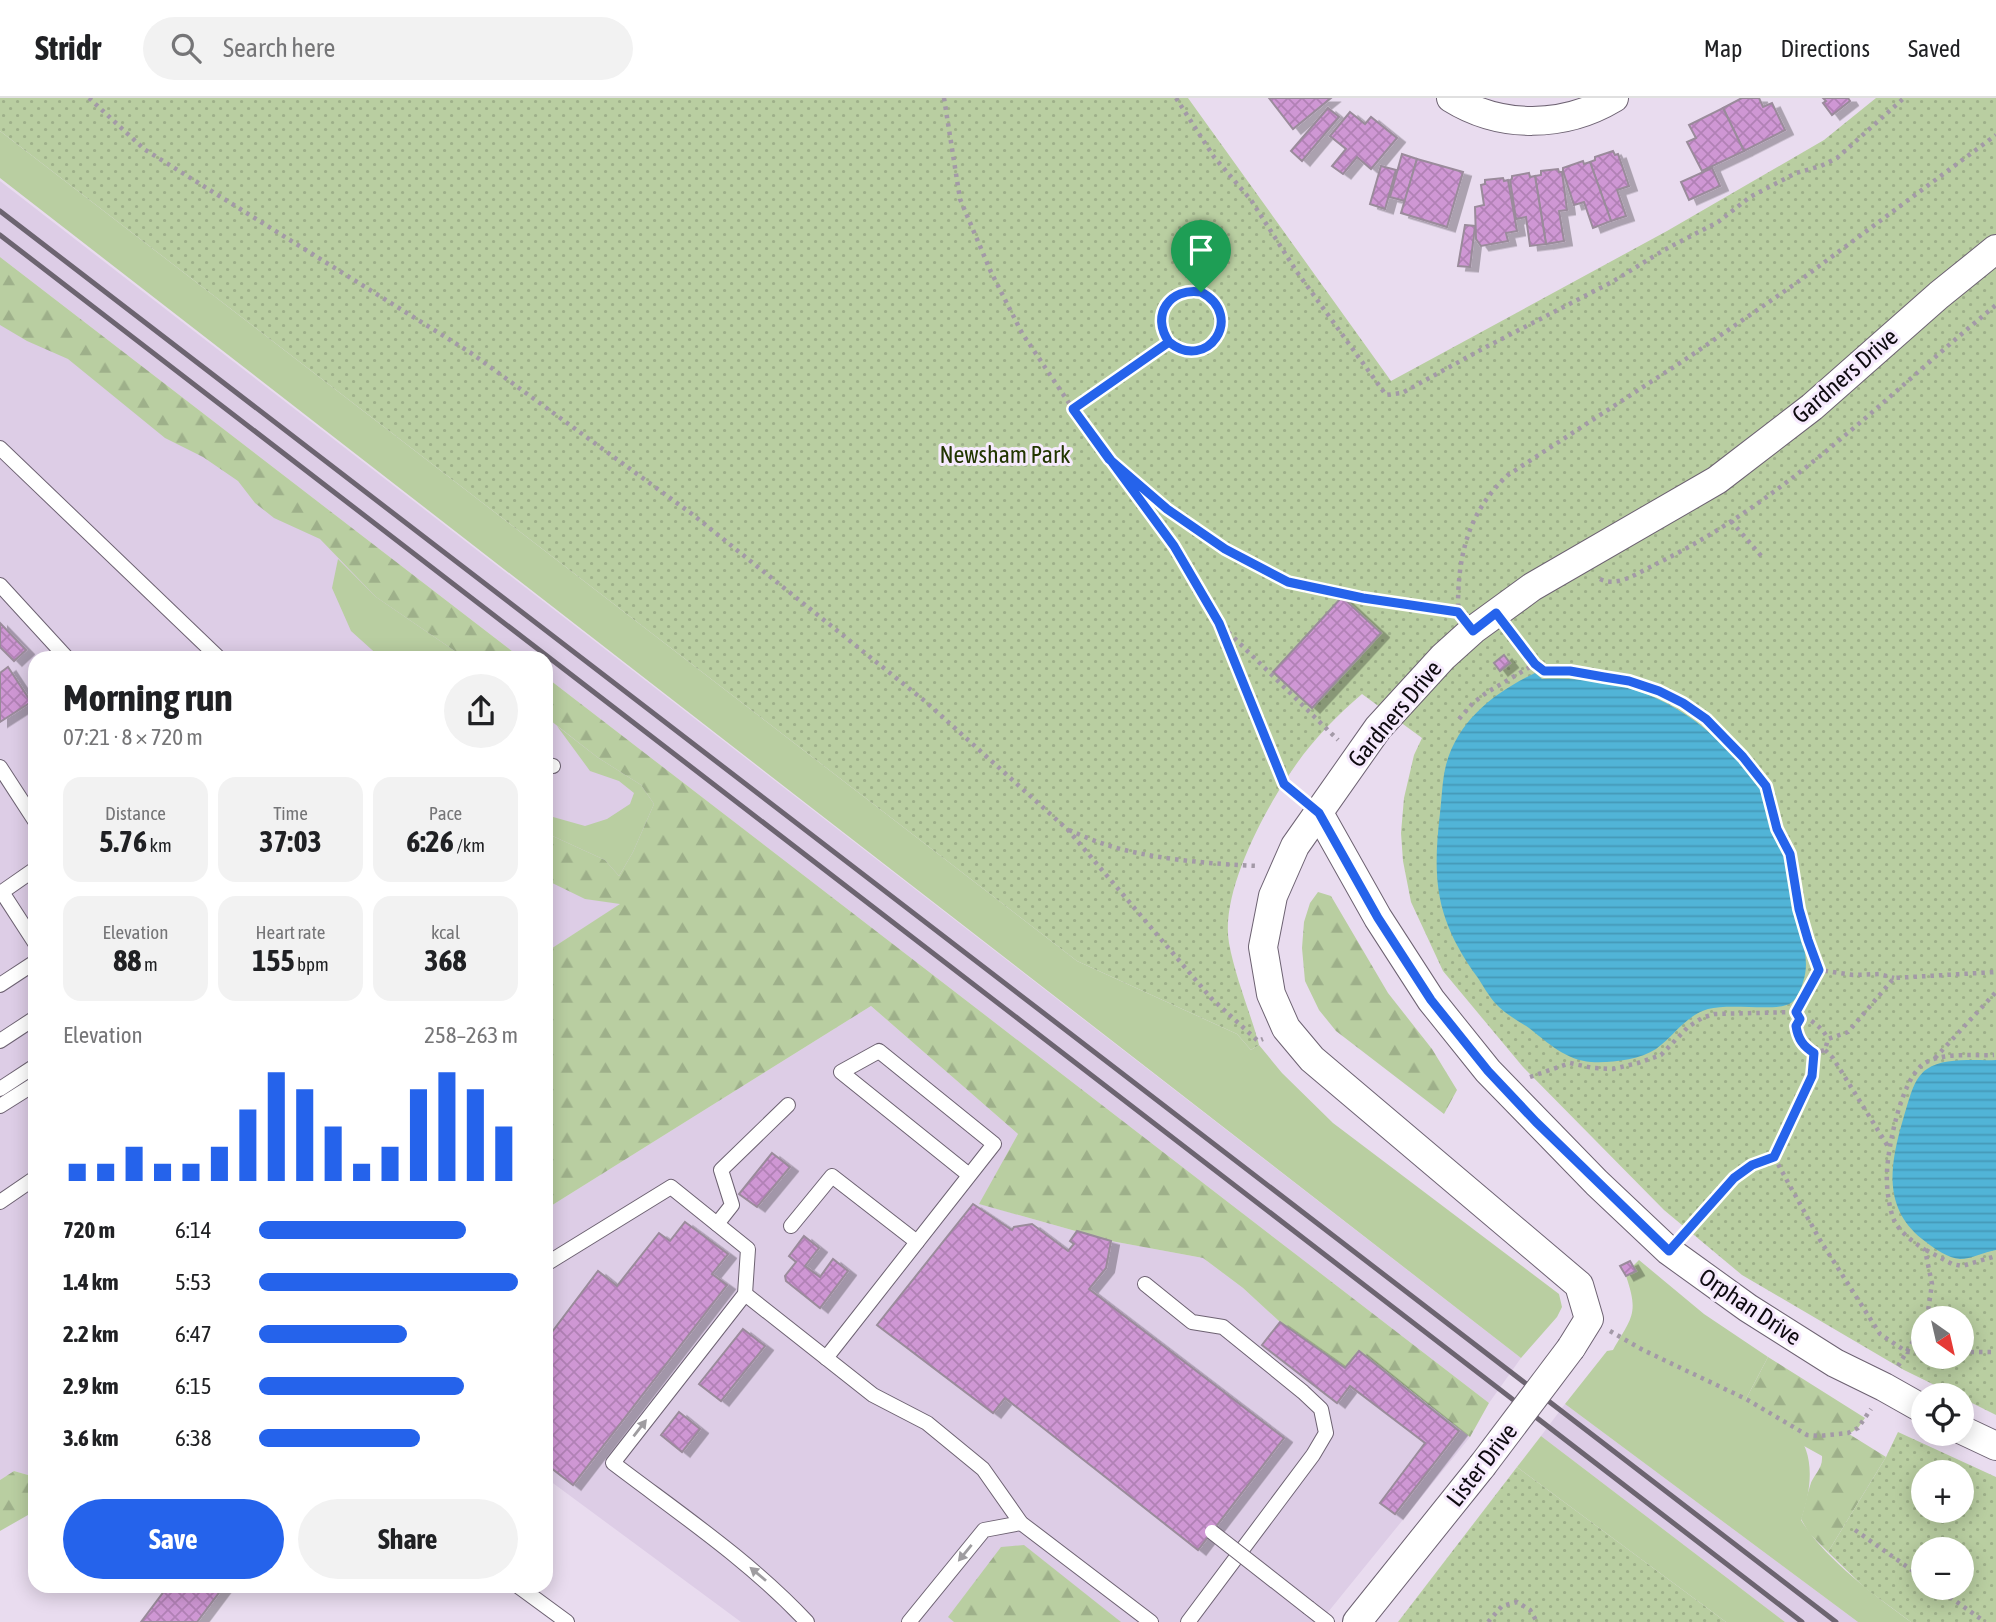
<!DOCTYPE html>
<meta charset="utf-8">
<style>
:root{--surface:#fff;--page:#f2f2f2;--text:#202124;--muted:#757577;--line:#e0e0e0;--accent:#2563eb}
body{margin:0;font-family:"Asap Condensed",sans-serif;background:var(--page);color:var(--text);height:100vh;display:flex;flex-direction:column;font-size:26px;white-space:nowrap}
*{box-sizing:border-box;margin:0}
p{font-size:23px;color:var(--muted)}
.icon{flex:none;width:38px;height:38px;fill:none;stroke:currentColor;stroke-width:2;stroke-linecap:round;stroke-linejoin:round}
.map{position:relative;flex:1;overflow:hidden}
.sheet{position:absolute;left:28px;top:553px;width:525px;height:942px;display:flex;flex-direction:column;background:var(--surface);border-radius:21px;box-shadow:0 4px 18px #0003}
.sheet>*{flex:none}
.needle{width:46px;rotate:146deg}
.fabs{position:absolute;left:1911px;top:1208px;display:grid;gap:14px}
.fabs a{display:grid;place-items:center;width:63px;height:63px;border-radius:50%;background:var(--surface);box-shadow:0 4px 18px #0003;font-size:35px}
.pin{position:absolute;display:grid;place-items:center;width:60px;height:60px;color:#fff;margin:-72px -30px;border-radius:50% 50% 50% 0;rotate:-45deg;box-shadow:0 0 7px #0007}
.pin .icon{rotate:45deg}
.round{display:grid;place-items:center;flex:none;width:74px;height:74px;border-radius:37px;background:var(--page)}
.headline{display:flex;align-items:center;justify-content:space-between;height:119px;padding:0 35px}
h1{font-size:38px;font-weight:700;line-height:52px}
.figures{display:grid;grid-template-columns:repeat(3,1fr);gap:10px;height:119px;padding:7px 35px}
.figures div{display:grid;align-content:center;border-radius:18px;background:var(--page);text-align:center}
.figures b{font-size:30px;font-weight:700}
.figures small{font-size:19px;font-weight:400}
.figures p{font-size:19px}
.chart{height:196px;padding:14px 35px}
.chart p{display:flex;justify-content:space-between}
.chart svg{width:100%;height:126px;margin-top:7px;stroke:var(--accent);stroke-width:6}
.button{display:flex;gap:14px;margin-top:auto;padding:14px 35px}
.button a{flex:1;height:80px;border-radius:42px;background:var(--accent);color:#fff;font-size:28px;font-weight:700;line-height:80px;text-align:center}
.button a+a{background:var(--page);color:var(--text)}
ul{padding:0 35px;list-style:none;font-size:23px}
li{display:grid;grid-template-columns:112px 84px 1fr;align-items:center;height:52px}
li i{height:18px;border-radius:9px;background:var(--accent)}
header{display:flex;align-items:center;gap:42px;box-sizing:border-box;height:98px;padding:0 35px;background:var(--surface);border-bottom:2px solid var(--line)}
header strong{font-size:33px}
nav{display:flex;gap:38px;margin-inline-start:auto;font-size:24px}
.search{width:490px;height:63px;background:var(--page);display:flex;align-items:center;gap:18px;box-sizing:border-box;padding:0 24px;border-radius:38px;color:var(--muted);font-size:26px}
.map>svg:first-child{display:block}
.built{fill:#ddcde6}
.grass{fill:#b9cea1}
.forest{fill:url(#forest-firs)}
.park{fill:url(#park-dots);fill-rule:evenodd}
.water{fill:url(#water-rules)}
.building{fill:url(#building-cross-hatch);stroke:#9a8b9b;stroke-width:2;filter:url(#shadow)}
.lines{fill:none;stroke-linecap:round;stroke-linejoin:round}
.lane-casing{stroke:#6d6272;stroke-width:16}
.street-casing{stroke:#6d6272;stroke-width:30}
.path{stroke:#a399a7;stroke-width:4.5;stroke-dasharray:3.5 5;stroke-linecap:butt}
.lane{stroke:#fff;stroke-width:14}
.street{stroke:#fff;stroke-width:28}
.rail{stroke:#6c6470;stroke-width:5}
.lane-bridge-casing{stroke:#6d6272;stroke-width:16;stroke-linecap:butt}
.street-bridge-casing{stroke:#6d6272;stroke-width:30;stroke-linecap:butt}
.lane-bridge{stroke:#fff;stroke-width:14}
.street-bridge{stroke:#fff;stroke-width:28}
.oneway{fill:#9f9da0}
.route-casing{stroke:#fff;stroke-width:14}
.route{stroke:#2563eb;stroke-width:9}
.labels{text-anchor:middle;stroke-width:6;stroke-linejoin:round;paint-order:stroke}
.street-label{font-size:24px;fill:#0f0b11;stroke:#f6eafd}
.park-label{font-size:24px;fill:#223500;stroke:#f6eafd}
</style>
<header>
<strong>Stridr</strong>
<div class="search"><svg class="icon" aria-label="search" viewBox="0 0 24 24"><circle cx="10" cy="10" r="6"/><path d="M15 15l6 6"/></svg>Search here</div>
<nav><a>Map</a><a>Directions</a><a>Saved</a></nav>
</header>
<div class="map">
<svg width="1996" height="1524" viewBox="0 0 1996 1524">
<defs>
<pattern id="forest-firs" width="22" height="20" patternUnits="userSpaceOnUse" patternTransform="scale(1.75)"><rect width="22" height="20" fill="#b9cea1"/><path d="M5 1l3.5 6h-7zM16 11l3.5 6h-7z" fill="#9eb08a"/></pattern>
<pattern id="park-dots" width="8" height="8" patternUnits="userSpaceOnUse" patternTransform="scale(1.75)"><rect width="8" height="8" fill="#b9cea1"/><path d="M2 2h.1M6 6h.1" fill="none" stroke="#9eb08a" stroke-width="1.8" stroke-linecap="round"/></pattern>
<pattern id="water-rules" width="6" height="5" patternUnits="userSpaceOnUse" patternTransform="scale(1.75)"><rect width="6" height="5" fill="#51b4d7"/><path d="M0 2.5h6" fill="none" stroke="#4599b8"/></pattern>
<pattern id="building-cross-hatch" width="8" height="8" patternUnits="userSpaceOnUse" patternTransform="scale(1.75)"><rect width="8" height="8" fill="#cf97d4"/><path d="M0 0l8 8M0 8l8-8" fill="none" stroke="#b181b5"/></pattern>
<filter id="shadow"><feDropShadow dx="8" dy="4.5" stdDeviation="0" flood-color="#0004"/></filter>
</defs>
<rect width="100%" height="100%" fill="#e9dcef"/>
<!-- built -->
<g class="built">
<polygon points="0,83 1521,1260 1489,1305 546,579 546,560 521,560 0,159"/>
<polygon points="0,194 489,560 35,560 35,1379 14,1373 0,1382"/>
<polygon points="546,602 669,694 621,806 546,854"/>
<polygon points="871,908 1018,1036 980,1106 1111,1143 1203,1160 1243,1190 1280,1224 1345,1270 1359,1253 1470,1339 1320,1524 741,1524 546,1380 546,1111"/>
<polygon points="1565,1306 1858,1524 1785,1524 1541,1338"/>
</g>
<!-- grass -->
<g class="grass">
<polygon points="0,33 1077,863 1237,936 1251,952 1259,947 1282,975 1333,1025 1559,1196 1562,1209 1557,1219 1521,1260 0,80"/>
<polygon points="338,461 376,499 465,560 381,560 351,533 332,490"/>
<polygon points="557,628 597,659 641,687 654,706 633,754 619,778 605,762 546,735 546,717 585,728 607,721 630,706 634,695 619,683 590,673"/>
<path d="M1639,1162L1704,1216L1768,1259L1746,1301C1761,1310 1781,1319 1793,1331C1817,1355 1811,1393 1801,1422C1825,1461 1874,1497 1911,1524H1858L1565,1306L1607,1253L1613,1252C1632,1219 1639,1216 1626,1178L1635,1173L1633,1168Z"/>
<polygon points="1541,1338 1785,1524 1726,1524 1517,1369"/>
</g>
<!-- forest -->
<g class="forest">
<polygon points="0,159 521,560 465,560 376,499 320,441 274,420 255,405 238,383 203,359 165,340 68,261 27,243 0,227"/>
<polygon points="546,579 1489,1305 1470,1339 1360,1253 1345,1270 1280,1224 1243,1190 1203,1160 1111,1143 979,1106 1018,1036 871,908 546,1111 546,854 620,806 585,801 546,782 546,735 605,762 619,778 633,754 654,706 641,687 597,659 546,619"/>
<polygon points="1318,794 1331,798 1388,895 1432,951 1457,992 1444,1016 1336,933 1319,912 1305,883 1302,850 1304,824 1310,805"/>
<path d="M1768,1259L1865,1320L1858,1330L1849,1336L1886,1359L1828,1454L1809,1435L1801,1421C1805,1410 1806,1399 1810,1388C1813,1376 1823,1372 1822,1358L1804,1348L1793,1331L1746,1301Z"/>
<polygon points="14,1373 35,1379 35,1413 0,1433 0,1382"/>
<polygon points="1024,1447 1121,1524 954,1524 948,1519 1001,1449"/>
</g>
<!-- park -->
<g class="park">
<path d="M0,0H1188L1391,283L1667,133L1824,42L1876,0H1996V1317L1962,1300V1297H1955L1904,1272L1742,1177L1664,1112L1523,969L1443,873L1411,804L1403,763L1401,735L1404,700L1414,657L1422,640L1362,596C1337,617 1311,644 1293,671C1265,711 1220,794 1229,845C1235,878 1249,911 1258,943L1259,947L1251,952L1237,936L1077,863L0,33ZM1923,1220H1962V1258H1923Z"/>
<path d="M1898,1334L1996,1379V1524H1911L1865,1490L1828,1454L1886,1359ZM1923,1374H1962V1412H1923ZM1923,1451H1962V1489H1923Z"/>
<polygon points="1517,1369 1726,1524 1398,1524"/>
</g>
<!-- water -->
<g class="water">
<path d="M1535,575L1542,581C1615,578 1671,596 1723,647C1736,659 1750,672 1759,687C1767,702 1767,719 1772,734C1775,744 1782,751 1785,761C1790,776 1791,793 1794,808C1798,834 1812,858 1803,884C1801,891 1798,900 1791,905C1778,914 1731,905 1708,911C1685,918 1674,938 1656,951C1639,962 1611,965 1591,964C1566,962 1548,945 1529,930C1518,923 1504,915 1495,905C1489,898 1483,888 1478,880C1436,822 1432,784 1440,715C1442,699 1442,683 1446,667C1458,622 1495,594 1535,575Z"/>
<path d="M1996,962V1152C1984,1154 1971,1161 1960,1161C1948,1160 1935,1151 1926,1144C1881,1111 1890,1066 1904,1018C1909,1003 1913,980 1927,971C1944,959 1976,963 1996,962Z"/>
</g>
<!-- building -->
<g class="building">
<polygon points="1269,0 1331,0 1293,31"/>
<polygon points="1742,0 1759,0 1763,9 1772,5 1785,32 1744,53 1723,10"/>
<polygon points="1823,0 1848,0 1850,3 1832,17 1823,5 1826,3"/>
<polygon points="1328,10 1339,19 1302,63 1291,53"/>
<polygon points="1723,10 1744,53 1702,73 1687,44 1696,40 1689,27"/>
<polygon points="1350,14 1365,26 1371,19 1397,40 1371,71 1357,59 1343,76 1332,68 1346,51 1330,38"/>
<polygon points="1613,53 1615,57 1618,56 1629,88 1617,92 1626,118 1611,123 1590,64 1595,62 1595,59"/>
<polygon points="1402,56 1417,61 1405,103 1390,99"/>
<polygon points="1417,61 1463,74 1447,129 1401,115"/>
<polygon points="1583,63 1584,66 1590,64 1611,123 1593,130 1584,104 1574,107 1563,73 1563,70"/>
<polygon points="1381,68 1396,72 1385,111 1370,106"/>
<polygon points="1712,70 1720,88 1689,102 1681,84"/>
<polygon points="1558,71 1559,74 1562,74 1567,112 1559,113 1564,143 1546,146 1535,78 1541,77 1541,73"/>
<polygon points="1529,75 1530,79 1535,78 1546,146 1530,148 1526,119 1516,121 1510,82 1512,81 1512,78"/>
<polygon points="1503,80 1504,83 1508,82 1517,133 1506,135 1508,143 1481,148 1476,141 1475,109 1484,107 1481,87 1485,86 1485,82"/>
<polygon points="1465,127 1475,128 1470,169 1458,168"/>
<polygon points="1342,499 1381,535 1312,610 1273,574"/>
<polygon points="0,525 26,552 14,563 0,549"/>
<polygon points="1504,557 1510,565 1500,573 1494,565"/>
<polygon points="8,569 31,604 0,624 0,575"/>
<polygon points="772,1055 790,1069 757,1109 739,1096"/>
<polygon points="973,1106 1012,1132 1014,1129 1032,1126 1068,1153 1074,1146 1070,1143 1077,1133 1111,1143 1106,1170 1089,1191 1284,1340 1198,1452 1005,1300 993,1315 877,1227"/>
<polygon points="685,1124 728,1156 712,1176 727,1187 573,1387 546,1366 546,1242 598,1173 617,1188 659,1135 670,1143"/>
<polygon points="804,1138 819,1150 805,1168 820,1179 833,1161 848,1173 820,1210 786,1183 785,1178 796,1164 789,1158"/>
<polygon points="1630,1163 1636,1173 1626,1178 1620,1168"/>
<polygon points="1280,1224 1345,1270 1359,1253 1459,1333 1395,1416 1380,1405 1425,1345 1350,1288 1337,1305 1262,1247"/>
<polygon points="743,1231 765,1248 721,1303 699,1286"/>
<polygon points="679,1314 700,1331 682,1354 661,1337"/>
<polygon points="168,1488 224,1488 197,1524 141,1524"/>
</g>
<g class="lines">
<defs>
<g id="lane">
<polyline points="0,350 219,560"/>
<polyline points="0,487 67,560"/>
<polyline points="546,667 553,668"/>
<polyline points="0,669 35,723"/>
<polyline points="35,771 2,794 35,845"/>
<polyline points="0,887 35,864"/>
<polyline points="0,943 35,920"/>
<polyline points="0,991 35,968"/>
<polyline points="0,1008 35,986"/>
<polyline points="0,1104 35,1080"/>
<polyline points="717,1126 732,1107 721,1072 788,1007"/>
<polyline points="791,1128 832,1078 917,1144"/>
<path d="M546,1166L671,1089L748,1151L745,1196L613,1365C680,1416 750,1463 807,1524"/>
<polyline points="1145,1186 1192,1224 1223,1229 1303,1294 1321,1311 1326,1335 1313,1357 1188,1524"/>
<polyline points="745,1196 873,1297 927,1325 983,1371 1021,1425 1151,1524"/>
<polyline points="826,1260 994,1046 879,953 841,974 969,1077"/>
<polyline points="518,1488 567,1524"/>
<polyline points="1309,1510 1327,1524"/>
<polyline points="909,1524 984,1432 1021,1425"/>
</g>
<g id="street">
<path d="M1451,0C1501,31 1564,30 1614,0"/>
<polyline points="1319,715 1378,820 1431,902 1488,973 1597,1085 1669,1153 1748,1210 1835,1265 1884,1289 1923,1311"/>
<polyline points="1571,1250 1589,1221 1579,1187 1312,961 1286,930 1271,896 1263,849 1273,798 1295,748 1378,630 1443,559 1473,532 1532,489 1717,382 1812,309 1939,197 1996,151"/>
<polyline points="1962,1332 1996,1348"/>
<polyline points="1357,1524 1482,1368"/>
</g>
</defs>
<!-- lane casing -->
<use href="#lane" class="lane-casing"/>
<!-- street casing -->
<use href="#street" class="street-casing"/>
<!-- path -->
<g class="path">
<polyline points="89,0 144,51 471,255 692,416 926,604 1068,732 1211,900 1258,943 1263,941"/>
<polyline points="944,0 960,101 991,174 1022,235 1073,311 1175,448 1219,525 1284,686 1299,698"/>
<polyline points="1176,0 1214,59 1251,102 1297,174 1386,297 1402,295 1486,249 1612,184 1664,152 1718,124 1750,99 1796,75 1821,68 1837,60 1904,0"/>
<circle cx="1191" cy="223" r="30"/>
<polyline points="1073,311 1169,244"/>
<polyline points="1117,368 1167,411 1225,451 1288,484 1363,501 1454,513"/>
<polyline points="1731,423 1763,460"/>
<path d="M1600,481C1618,490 1639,474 1654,467C1785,404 1886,298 1996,207"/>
<path d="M1458,509C1458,457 1468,414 1508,377L1689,259L1795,186L1996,37"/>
<polyline points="1222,528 1338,642"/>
<polyline points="1512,536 1535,566 1544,573 1570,573 1629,583 1659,593 1683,605 1706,622 1743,659 1766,688 1777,731 1791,756 1799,811 1807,843 1819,872 1853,877 1879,876 1894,880"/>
<polyline points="1459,621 1473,605 1486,595 1535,566"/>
<path d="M1069,732C1080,737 1092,742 1104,746C1148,761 1212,766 1258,768"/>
<path d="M1819,872L1796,914L1800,921L1807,920C1816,926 1823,931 1828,941"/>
<path d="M1800,921L1795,928C1798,941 1803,948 1814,955"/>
<polyline points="1825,952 1833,960 1889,1050"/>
<polyline points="1935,960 1996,894"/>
<polyline points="1530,979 1570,965 1593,970 1613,971 1638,965 1661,957 1688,929 1702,920 1714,916 1796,914"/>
<polyline points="1774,1059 1820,1142 1880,1236 1907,1254 1923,1254"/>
<polyline points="1685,1134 1734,1080 1752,1067 1774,1059 1812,978 1814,955 1825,952 1828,941 1848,934 1894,880 1996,874"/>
<polyline points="1926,1152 1952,1166 1962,1168 1996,1158"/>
<path d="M1927,1220L1932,1186L1925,1152C1914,1144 1900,1135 1894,1122C1889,1110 1886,1088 1887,1074C1888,1048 1902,978 1925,965C1943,954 1974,958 1994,957"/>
<polyline points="1610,1233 1643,1252 1746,1301 1807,1337 1819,1338 1848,1335 1858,1330 1871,1311"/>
<polyline points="1962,1254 1996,1254"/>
<polyline points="1898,1268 1923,1227"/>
<polyline points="1855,1432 1923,1480"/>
<polyline points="1936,1489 1985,1524"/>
<polyline points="1488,1524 1502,1508 1517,1504 1530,1512 1537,1524"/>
</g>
<!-- lane -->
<use href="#lane" class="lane"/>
<!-- street -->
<use href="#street" class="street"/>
<!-- rail -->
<g class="rail">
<polyline points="0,113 1836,1524"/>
<polyline points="0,137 1802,1524"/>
</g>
<defs>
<polyline id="lane-bridge" points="1212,1434 1309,1510"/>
<polyline id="street-bridge" points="1482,1368 1571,1250"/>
</defs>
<!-- lane-bridge casing -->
<use href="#lane-bridge" class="lane-bridge-casing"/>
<!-- street-bridge casing -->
<use href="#street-bridge" class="street-bridge-casing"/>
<!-- lane-bridge -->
<use href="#lane-bridge" class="lane-bridge"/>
<!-- street-bridge -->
<use href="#street-bridge" class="street-bridge"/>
</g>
<!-- one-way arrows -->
<defs><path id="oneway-solid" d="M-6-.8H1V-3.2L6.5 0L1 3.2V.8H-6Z" transform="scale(1.75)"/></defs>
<g class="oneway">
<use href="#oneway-solid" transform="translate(640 1330) rotate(-52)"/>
<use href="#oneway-solid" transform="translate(965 1455) rotate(129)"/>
<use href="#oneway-solid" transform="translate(758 1476) rotate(-140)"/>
</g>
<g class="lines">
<defs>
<path id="route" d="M1201,194C1170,189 1150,217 1169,244L1073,311L1174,448L1219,525L1284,686L1319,715L1378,820L1431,902L1488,973L1536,1024L1669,1153L1734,1080L1752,1067L1774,1059L1812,978L1814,955C1803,948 1798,941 1796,928L1800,921L1796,914L1819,872L1808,842L1799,811L1790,756L1777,731L1766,688L1743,659L1706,621L1683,605L1659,593L1629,583L1604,579L1570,573H1544L1535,566L1496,515L1473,533L1458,514L1363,500L1288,484L1225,451L1167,411L1109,361L1073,311L1169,244C1207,275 1246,218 1201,194"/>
</defs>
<!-- route casing -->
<use href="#route" class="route-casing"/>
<!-- route -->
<use href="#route" class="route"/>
</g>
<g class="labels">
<!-- street labels -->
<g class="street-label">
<text transform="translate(1845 278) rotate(-41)" y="8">Gardners Drive</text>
<text transform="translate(1395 616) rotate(-50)" y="8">Gardners Drive</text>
<text transform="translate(1750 1209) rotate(34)" y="8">Orphan Drive</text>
<text transform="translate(1482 1367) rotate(-52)" y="8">Lister Drive</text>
</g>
<!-- park labels -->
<g class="park-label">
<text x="1005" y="365">Newsham Park</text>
</g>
</g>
</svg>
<div class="fabs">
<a><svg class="needle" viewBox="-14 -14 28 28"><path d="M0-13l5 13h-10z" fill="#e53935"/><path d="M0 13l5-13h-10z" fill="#757577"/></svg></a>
<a><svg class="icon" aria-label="locate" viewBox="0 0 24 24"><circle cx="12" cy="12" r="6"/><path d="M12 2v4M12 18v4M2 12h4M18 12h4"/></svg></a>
<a>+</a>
<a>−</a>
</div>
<div class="pin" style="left:1201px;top:194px;background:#1e9e55"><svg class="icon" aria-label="arrive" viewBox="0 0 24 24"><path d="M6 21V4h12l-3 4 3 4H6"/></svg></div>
<section class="sheet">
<div class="headline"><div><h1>Morning run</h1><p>07:21 · 8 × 720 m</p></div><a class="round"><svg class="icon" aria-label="share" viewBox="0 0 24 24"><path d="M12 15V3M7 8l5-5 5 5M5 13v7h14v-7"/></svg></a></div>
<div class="figures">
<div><p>Distance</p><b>5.76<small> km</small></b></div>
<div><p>Time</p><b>37:03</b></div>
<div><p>Pace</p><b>6:26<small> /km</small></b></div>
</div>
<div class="figures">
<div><p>Elevation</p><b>88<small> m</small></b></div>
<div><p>Heart rate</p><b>155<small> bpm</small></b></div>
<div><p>kcal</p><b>368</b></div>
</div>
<div class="chart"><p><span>Elevation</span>258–263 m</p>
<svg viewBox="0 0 160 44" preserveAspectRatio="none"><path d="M5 44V38M15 44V38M25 44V32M35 44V38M45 44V38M55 44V32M65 44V19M75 44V6M85 44V12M95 44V25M105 44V38M115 44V32M125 44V12M135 44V6M145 44V12M155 44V25"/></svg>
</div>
<ul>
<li><b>720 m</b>6:14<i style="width:80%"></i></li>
<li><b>1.4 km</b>5:53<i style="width:100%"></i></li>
<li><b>2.2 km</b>6:47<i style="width:57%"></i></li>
<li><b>2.9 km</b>6:15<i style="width:79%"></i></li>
<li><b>3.6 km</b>6:38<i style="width:62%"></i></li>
</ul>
<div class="button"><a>Save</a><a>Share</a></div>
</section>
</div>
